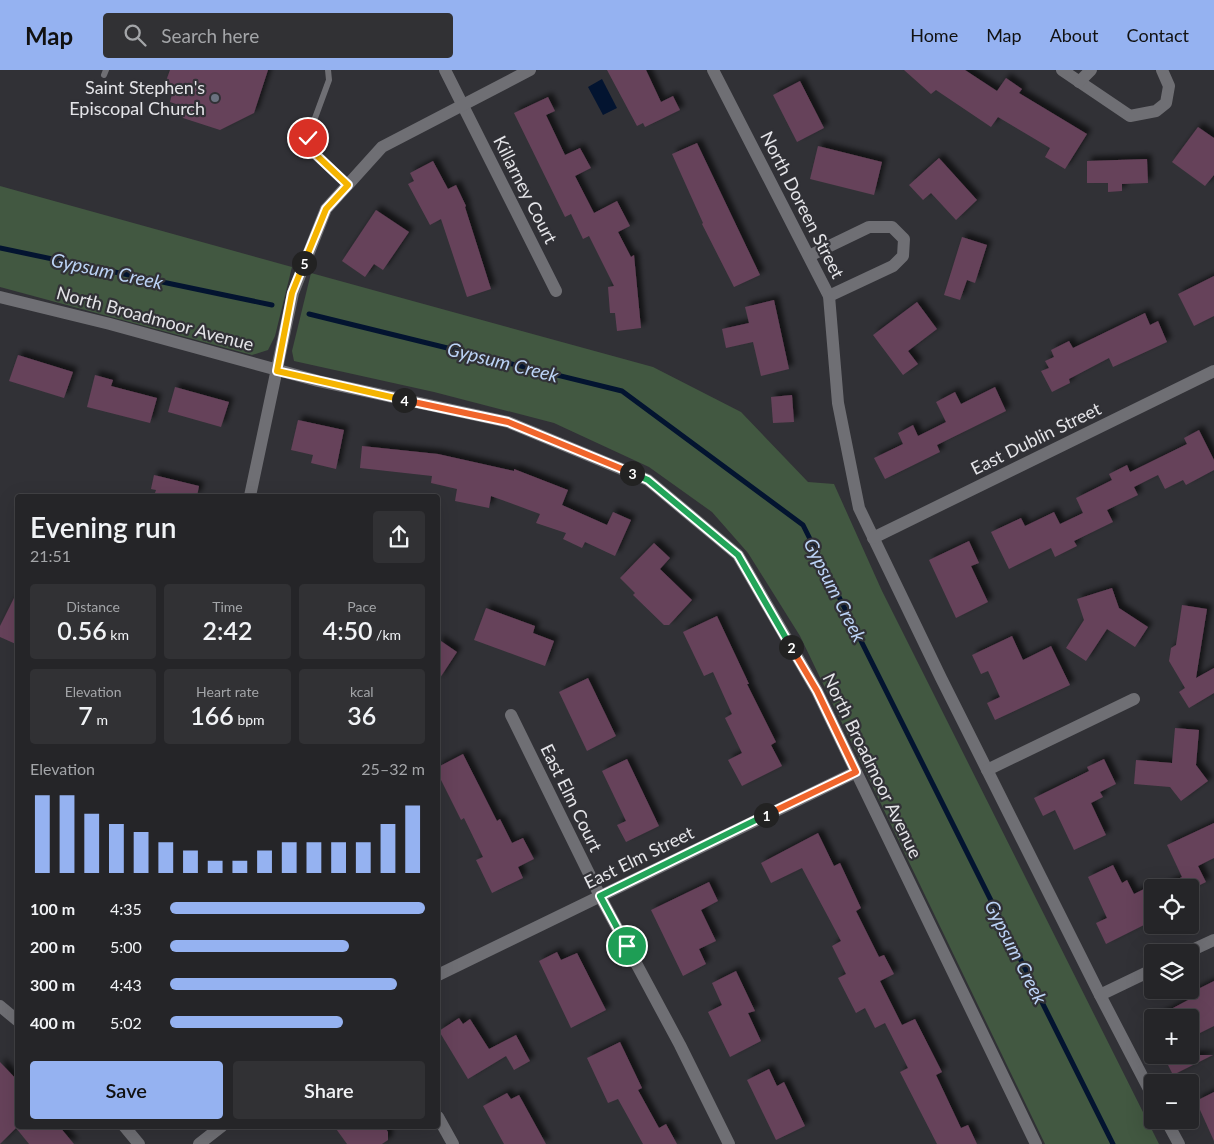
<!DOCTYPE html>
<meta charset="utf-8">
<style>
:root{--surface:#252528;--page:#313134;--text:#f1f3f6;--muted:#a3a5a8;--line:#424245;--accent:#95b2f1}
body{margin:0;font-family:Lato,sans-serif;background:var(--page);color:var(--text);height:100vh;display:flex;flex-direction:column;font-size:19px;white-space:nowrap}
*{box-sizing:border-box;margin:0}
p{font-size:16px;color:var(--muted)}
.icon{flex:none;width:28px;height:28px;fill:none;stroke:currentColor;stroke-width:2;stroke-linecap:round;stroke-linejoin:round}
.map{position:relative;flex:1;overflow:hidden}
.drawer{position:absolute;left:15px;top:424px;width:425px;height:635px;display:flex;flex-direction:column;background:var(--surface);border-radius:5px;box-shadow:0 5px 20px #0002,0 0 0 1px var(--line)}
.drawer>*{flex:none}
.buttons{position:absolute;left:1144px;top:809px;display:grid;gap:10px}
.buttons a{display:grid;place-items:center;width:55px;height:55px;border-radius:5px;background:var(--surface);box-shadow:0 5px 20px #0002,0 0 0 1px var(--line);font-size:25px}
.pin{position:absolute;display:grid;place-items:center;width:42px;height:42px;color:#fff;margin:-21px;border:2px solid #fff;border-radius:50%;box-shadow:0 1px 5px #0007}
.km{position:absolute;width:25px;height:25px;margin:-12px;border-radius:50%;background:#222;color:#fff;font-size:14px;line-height:25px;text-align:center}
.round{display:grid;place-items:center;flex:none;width:52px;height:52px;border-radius:5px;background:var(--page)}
.summary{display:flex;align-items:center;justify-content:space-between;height:85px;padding:0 15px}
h1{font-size:28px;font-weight:600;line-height:38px}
.metrics{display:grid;grid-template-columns:repeat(3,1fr);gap:8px;height:85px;padding:5px 15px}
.metrics div{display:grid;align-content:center;border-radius:5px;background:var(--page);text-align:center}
.metrics b{font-size:25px;font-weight:600}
.metrics small{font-size:14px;font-weight:400}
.metrics p{font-size:14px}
.chart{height:140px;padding:10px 15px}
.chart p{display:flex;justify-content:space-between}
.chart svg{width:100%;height:90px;margin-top:5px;stroke:var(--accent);stroke-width:6}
.action{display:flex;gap:10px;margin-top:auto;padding:10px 15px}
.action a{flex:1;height:58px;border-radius:5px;background:var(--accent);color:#111;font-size:20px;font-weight:600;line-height:58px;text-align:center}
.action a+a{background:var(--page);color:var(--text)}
ul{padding:0 15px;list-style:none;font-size:16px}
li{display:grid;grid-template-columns:80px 60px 1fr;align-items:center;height:38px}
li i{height:12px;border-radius:6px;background:var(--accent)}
header{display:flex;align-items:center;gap:30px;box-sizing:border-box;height:70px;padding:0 25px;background:var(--accent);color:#111}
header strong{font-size:24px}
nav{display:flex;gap:28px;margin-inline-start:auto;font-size:18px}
.search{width:350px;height:45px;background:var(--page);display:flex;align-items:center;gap:12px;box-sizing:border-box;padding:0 18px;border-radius:5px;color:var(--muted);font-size:19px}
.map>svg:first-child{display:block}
.green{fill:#425841}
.water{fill:#031430}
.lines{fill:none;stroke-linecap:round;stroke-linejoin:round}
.stream{stroke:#031430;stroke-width:5}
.building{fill:#66425a;filter:url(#shadow)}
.service{stroke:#6f6f74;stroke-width:6}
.minor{stroke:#6f6f74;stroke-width:12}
.split-1-casing{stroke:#fff;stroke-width:10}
.split-2-casing{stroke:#fff;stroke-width:10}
.split-3-casing{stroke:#fff;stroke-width:10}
.split-4-casing{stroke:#fff;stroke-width:10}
.split-5-casing{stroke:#fff;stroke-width:10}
.split-6-casing{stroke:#fff;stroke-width:10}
.split-1{stroke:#22a559;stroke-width:6}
.split-2{stroke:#f0652b;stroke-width:6}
.split-3{stroke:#22a559;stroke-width:6}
.split-4{stroke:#f0652b;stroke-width:6}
.split-5{stroke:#f5b400;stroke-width:6}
.split-6{stroke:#f5b400;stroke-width:6}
.worship-dot{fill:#6b7280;stroke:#313136;stroke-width:2}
.labels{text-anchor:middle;stroke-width:4.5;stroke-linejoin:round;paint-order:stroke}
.poi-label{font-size:18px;fill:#e4e4e8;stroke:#313136;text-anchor:end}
.street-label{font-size:18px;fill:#e4e4e8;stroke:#313136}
.water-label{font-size:19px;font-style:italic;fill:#bcd3f6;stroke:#313136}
</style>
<header>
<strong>Map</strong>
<div class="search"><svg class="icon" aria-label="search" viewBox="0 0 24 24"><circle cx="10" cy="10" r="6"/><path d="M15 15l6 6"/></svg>Search here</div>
<nav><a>Home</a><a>Map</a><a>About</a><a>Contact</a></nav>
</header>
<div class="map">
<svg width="1214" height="1074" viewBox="0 0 1214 1074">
<defs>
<filter id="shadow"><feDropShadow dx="4.5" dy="-4.5" stdDeviation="2.5" flood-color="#0009"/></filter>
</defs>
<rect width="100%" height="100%" fill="#313136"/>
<!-- green -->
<g class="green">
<polygon points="0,116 292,197 275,266 268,280 252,285 0,217"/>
<polygon points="311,203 653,297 741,342 808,412 834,414 882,521 1159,1074 1045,1074 800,566 748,483 712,442 649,397 554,353 434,322 294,291 292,281"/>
</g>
<!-- water -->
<polygon class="water" points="602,9 617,38 603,45 588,17"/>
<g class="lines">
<!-- stream -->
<g class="stream">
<polyline points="0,178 272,235"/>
<polyline points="309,244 622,321 803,455 1113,1074"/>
</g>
</g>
<!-- building -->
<g class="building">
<polygon points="170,0 268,0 254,43 220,60 183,48 176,34 170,32 172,24 166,11"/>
<polygon points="607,0 646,0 661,32 673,26 680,40 645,57 643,53 637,56"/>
<polygon points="904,0 965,0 997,21 1006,8 1022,19 1019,23 1087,64 1065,99 1045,87 1050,78 998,47 991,57 936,20 931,24"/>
<polygon points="800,11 824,58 797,72 773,25"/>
<polygon points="548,27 555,41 546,45 565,85 580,78 591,98 575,106 594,143 617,131 630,156 618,162 631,187 634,185 641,258 617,261 615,243 610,243 608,217 614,216 589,166 583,169 571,144 565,147 514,43"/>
<polygon points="1198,57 1214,68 1214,105 1205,116 1172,92"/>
<polygon points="697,73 760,205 734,217 702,154 703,153 672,84"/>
<polygon points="818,76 882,92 874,125 810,109"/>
<polygon points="939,88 977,130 956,150 931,123 923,130 909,115"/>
<polygon points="1147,89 1148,113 1122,114 1122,121 1108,122 1108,113 1087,113 1087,91"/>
<polygon points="433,91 448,119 456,115 466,136 465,137 491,219 467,227 441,149 430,155 408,114 414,111 410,103"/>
<polygon points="376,140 409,162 383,200 374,194 365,207 342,191"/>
<polygon points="962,167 987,175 975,213 967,210 960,230 944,225"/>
<polygon points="1214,206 1214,246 1194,256 1178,224"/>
<polygon points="774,230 789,299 761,306 753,272 726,278 722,259 749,253 745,237"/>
<polygon points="917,232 937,259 908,281 918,294 903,305 873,265"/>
<polygon points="1145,243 1150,255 1158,251 1167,272 1113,297 1109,288 1069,309 1070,313 1052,322 1041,301 1049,298 1045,291 1054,287 1051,280 1069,271 1073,278"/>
<polygon points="18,285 73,302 64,328 9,311"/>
<polygon points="95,305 113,310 111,316 157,328 150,353 87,337"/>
<polygon points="175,317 229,332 221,357 168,342"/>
<polygon points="995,317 1006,341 937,375 940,382 885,409 874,388 903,374 898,363 913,355 918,366 946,352 936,332 955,322 961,334"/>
<polygon points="792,325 794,352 773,353 771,327"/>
<polygon points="298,350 344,360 336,399 311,393 313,385 291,380"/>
<polygon points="1199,360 1214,390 1214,400 1186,415 1183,410 1165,419 1158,405 1134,417 1138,425 1107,440 1113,452 1074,471 1077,476 1055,487 1051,478 1009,499 991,462 1021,448 1025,456 1054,442 1060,454 1083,443 1076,428 1112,410 1109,404 1127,395 1130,402 1187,374 1184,368"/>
<polygon points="362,376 438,384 514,401 514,399 568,420 562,435 607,455 613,442 631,450 615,486 585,472 582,478 563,469 566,463 536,453 540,444 491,426 489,438 455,431 457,419 431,413 432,406 360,398"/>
<polygon points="154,405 199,416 197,426 154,426 156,420 151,419"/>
<polygon points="969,471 979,493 971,496 988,532 956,548 929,490"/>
<polygon points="654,473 670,488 660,499 692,530 669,555 664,555 633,525 635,523 620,508"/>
<polygon points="1112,518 1119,538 1148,557 1135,577 1107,559 1086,591 1066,578 1084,550 1077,529"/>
<polygon points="18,520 18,575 0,567 0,556"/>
<polygon points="1182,535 1207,539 1196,608 1214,598 1214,623 1189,638 1179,622 1185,618 1169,591 1171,578 1176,575"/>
<polygon points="486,538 535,556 533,563 554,571 545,596 474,570"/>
<polygon points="717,546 749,614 747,614 776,672 771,675 782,696 742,716 728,690 742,683 725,648 732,644 713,602 704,606 683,562"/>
<polygon points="1012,566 1023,590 1051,576 1070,615 995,650 987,633 1000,627 988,601 981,604 972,585"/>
<polygon points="438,569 457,582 438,611"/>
<polygon points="588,608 616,666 587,681 559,622"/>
<polygon points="1175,658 1199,660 1196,695 1208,711 1181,731 1170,717 1134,714 1136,690 1172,693"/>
<polygon points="463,684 497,751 500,749 512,773 523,768 534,789 518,797 523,808 492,823 476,790 483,787 464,748 461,750 438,704 438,697"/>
<polygon points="627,689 659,756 626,772 617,755 626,751 602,701"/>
<polygon points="1104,689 1116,714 1100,722 1103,727 1091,733 1106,765 1074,780 1055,740 1043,746 1034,728 1089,701 1087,697"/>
<polygon points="1214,753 1214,788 1198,796 1206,812 1194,818 1159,818 1182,807 1167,775"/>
<polygon points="818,763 834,796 840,793 861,838 856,841 879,887 884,885 894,904 880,911 902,955 915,949 942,1002 936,1005 961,1058 968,1055 977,1074 937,1074 900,1002 908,998 885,953 875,958 865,938 856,943 838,908 846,904 832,876 841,871 802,798 771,813 761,793"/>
<polygon points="1113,795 1122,813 1127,810 1134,824 1148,817 1152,826 1152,851 1106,874 1096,853 1107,848 1088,807"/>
<polygon points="709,812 718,831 701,840 716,871 699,879 706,894 683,906 651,840"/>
<polygon points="557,882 561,890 577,883 606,940 571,958 539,891"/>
<polygon points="736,901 755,941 748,943 761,971 730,987 708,942 722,935 712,913"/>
<polygon points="1214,911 1214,956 1190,968 1190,948 1154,948 1190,929 1190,923"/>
<polygon points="459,948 463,954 470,949 489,979 516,965 530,991 514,1000 506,986 468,1009 439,961"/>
<polygon points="620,972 642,1018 638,1020 659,1058 666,1054 677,1074 643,1074 618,1029 608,1033 587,988"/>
<polygon points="1163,985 1213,985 1173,1005"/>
<polygon points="0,992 18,1011 18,1056 59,1056 74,1074 29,1074 16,1058 0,1074"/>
<polygon points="769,999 777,1016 784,1012 805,1056 776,1070 747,1010"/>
<polygon points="1214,1022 1214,1071 1196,1031"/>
<polygon points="507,1023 511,1029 519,1025 546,1074 504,1074 483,1036"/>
<polygon points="334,1056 384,1056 388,1062 388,1070 382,1074 347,1074"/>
</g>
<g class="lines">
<!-- service -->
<g class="service">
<polyline points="328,0 329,10 308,67 308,75 348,115"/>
<polyline points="104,5 106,0"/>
</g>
<!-- minor -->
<g class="minor">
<polyline points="445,0 556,221"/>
<polyline points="713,0 829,226 838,333 859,438 941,608 1100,925 1152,1025"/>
<polyline points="1062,0 1130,46 1156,41 1166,33 1169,16 1162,0"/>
<polyline points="1079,12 1091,0"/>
<polyline points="809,186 869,157 892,157 904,169 903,186 893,196 829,226"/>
<polyline points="0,227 110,254 318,311 508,352 648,410 738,485 817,621 1036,1074"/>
<polyline points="250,426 293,223 326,139 382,77 530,0"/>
<polyline points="873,468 1214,301"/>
<polyline points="511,645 600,826 680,975 729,1074"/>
<polyline points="987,700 1134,629"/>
<polyline points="1188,882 1214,870"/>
<polyline points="438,905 856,702"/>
<polyline points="1100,925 1152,900"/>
<polyline points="0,936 18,951"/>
<polyline points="438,1047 453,1074"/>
<polyline points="1166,1050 1179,1074"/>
<polyline points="124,1056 139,1074"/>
<polyline points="199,1074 222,1056"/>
</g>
</g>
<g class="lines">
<defs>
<polyline id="split-1" points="627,876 600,826 766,745"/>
<polyline id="split-2" points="766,745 856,702 817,621 791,577"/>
<polyline id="split-3" points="632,403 648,410 738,485 791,577"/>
<polyline id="split-4" points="404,330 508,352 632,403"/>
<polyline id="split-5" points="304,193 292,223 277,301 404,330"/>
<polyline id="split-6" points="304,193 326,139 348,115 311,80 308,75 308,68"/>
</defs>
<!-- split-1 casing -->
<use href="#split-1" class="split-1-casing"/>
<!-- split-2 casing -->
<use href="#split-2" class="split-2-casing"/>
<!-- split-3 casing -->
<use href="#split-3" class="split-3-casing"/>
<!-- split-4 casing -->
<use href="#split-4" class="split-4-casing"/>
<!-- split-5 casing -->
<use href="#split-5" class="split-5-casing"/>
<!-- split-6 casing -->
<use href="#split-6" class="split-6-casing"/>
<!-- split-1 -->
<use href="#split-1" class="split-1"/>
<!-- split-2 -->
<use href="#split-2" class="split-2"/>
<!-- split-3 -->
<use href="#split-3" class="split-3"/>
<!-- split-4 -->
<use href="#split-4" class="split-4"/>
<!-- split-5 -->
<use href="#split-5" class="split-5"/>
<!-- split-6 -->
<use href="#split-6" class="split-6"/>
</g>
<!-- markers -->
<circle class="worship-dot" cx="215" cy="28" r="5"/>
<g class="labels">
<!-- poi labels -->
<g class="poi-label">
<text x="205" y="24">Saint Stephen's<tspan x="205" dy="21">Episcopal Church</tspan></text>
</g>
<!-- street labels -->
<g class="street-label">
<text transform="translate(525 120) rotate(63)" y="6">Killarney Court</text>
<text transform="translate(802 135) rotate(63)" y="6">North Doreen Street</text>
<text transform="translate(155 249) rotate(15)" y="6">North Broadmoor Avenue</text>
<text transform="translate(1036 369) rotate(-26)" y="6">East Dublin Street</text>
<text transform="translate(872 696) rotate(64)" y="6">North Broadmoor Avenue</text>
<text transform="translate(571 728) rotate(64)" y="6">East Elm Court</text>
<text transform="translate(639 788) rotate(-26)" y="6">East Elm Street</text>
</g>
<!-- water labels -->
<g class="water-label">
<text transform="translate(107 201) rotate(12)" y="7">Gypsum Creek</text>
<text transform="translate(503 292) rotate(14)" y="7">Gypsum Creek</text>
<text transform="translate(835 520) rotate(63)" y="7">Gypsum Creek</text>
<text transform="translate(1016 882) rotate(63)" y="7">Gypsum Creek</text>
</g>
</g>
</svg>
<div class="buttons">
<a><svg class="icon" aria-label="locate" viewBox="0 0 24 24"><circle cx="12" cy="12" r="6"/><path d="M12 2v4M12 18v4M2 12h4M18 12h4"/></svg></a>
<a><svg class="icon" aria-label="layers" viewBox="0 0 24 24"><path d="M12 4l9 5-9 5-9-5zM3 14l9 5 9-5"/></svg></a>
<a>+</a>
<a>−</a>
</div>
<div class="pin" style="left:627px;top:876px;background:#1e9e55"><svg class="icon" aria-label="arrive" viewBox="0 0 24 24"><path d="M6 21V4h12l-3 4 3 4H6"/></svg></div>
<div class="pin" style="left:308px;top:68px;background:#d93025"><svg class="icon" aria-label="check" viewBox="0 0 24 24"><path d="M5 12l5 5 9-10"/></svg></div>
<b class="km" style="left:766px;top:745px">1</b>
<b class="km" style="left:791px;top:577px">2</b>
<b class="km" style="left:632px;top:403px">3</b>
<b class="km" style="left:404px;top:330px">4</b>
<b class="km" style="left:304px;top:193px">5</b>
<section class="drawer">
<div class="summary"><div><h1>Evening run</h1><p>21:51</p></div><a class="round"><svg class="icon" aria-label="share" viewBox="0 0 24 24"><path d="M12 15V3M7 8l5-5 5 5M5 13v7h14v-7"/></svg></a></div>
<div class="metrics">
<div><p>Distance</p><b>0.56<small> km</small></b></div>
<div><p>Time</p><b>2:42</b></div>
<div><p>Pace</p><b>4:50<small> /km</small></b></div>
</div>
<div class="metrics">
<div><p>Elevation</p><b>7<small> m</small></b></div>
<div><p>Heart rate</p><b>166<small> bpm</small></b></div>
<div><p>kcal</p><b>36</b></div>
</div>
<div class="chart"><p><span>Elevation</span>25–32 m</p>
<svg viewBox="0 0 160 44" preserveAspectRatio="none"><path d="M5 44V6M15 44V6M25 44V15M35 44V20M45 44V24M55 44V29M65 44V33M75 44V38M85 44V38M95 44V33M105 44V29M115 44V29M125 44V29M135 44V29M145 44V20M155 44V11"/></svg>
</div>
<ul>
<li><b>100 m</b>4:35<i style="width:100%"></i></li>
<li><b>200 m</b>5:00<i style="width:70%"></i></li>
<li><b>300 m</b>4:43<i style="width:89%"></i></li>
<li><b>400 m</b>5:02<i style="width:68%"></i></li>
</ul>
<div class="action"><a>Save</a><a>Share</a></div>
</section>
</div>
